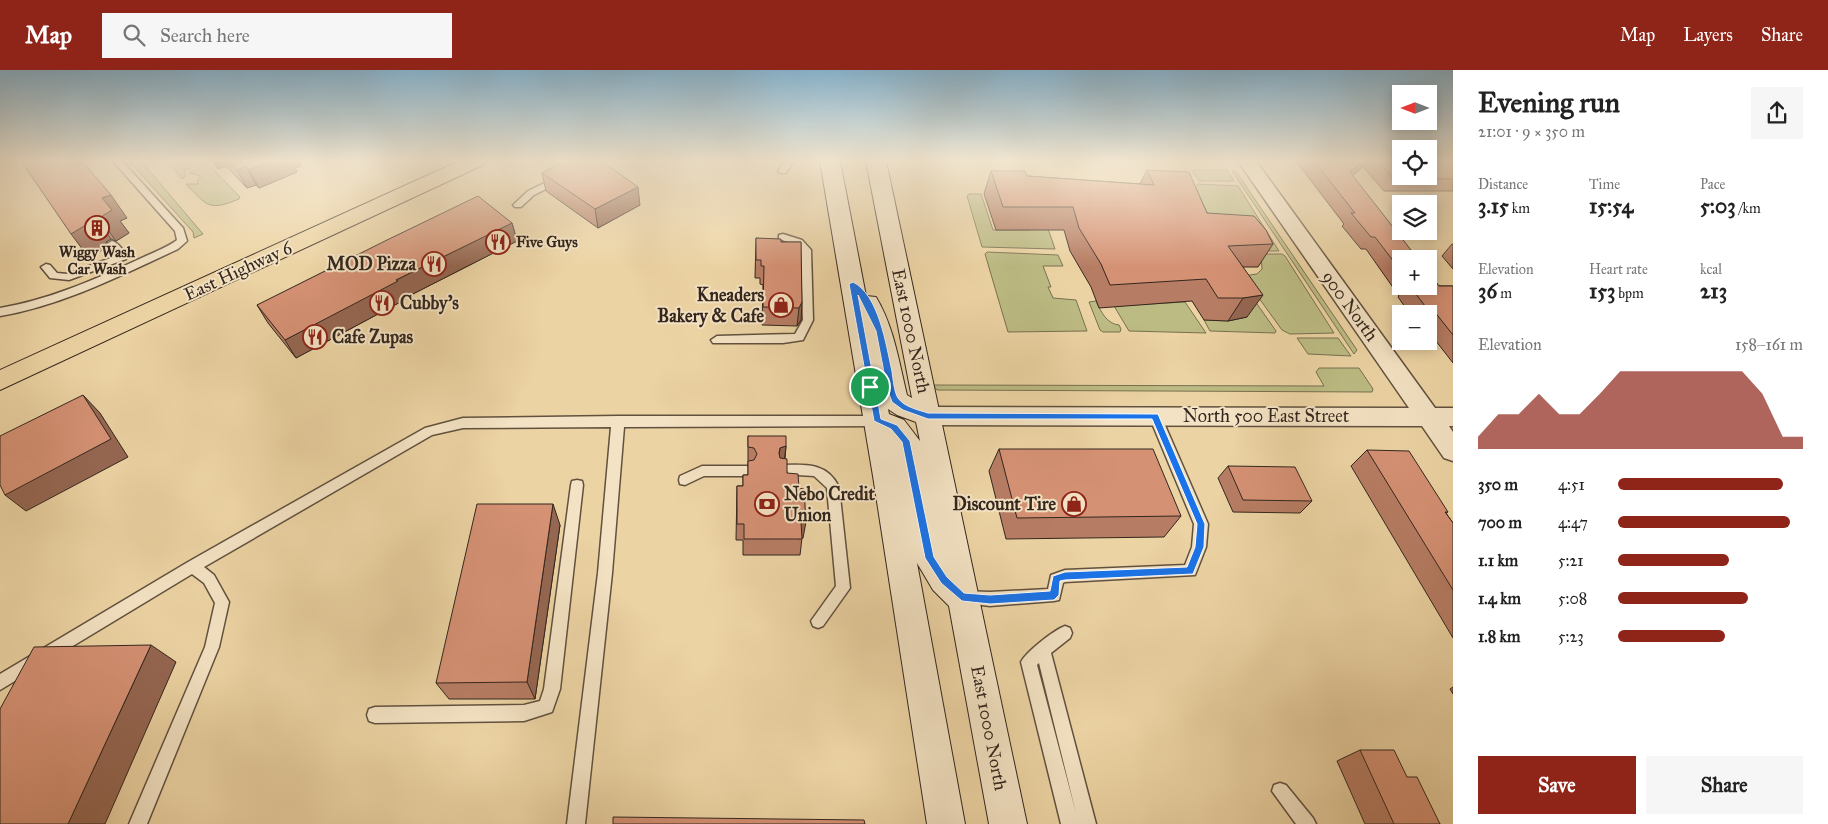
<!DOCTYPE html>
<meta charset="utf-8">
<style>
:root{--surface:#fff;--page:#f6f6f6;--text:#222;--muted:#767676;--accent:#8f2418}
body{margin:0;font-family:"IM FELL Great Primer",serif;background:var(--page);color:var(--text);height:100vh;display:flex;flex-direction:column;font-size:19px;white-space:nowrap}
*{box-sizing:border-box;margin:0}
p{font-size:16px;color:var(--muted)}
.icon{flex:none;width:28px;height:28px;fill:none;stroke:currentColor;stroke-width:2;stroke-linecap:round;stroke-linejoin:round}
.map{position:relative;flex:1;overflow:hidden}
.side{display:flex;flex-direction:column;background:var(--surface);width:375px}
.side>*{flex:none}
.needle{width:32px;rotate:270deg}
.tools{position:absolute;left:1392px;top:15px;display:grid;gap:10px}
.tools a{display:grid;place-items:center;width:45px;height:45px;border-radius:0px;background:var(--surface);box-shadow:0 2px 12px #0003;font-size:25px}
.pin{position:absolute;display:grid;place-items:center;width:42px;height:42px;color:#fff;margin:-21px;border:2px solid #fff;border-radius:50%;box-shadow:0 1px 5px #0007}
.round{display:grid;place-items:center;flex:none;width:52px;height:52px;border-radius:0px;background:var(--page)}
.overview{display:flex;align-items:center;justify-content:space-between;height:85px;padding:0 25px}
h1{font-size:28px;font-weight:800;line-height:38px}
.metrics{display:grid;grid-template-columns:repeat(3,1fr);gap:8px;height:85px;padding:5px 25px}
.metrics div{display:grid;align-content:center}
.metrics b{font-size:21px;font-weight:800}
.metrics small{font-size:14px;font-weight:400}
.metrics p{font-size:14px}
.chart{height:140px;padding:10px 25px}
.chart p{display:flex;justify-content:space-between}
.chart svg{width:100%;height:90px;margin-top:5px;fill:var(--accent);opacity:.7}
.cta{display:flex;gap:10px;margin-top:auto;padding:10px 25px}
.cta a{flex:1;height:58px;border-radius:0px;background:var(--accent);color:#fff;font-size:20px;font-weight:800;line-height:58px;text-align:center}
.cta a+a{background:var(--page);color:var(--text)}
ul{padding:0 25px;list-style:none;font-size:16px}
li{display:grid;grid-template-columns:80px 60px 1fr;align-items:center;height:38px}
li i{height:12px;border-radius:6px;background:var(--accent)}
header{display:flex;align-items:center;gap:30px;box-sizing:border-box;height:70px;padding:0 25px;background:var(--accent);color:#fff}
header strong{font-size:24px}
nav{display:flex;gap:28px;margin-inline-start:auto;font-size:18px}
.search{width:350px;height:45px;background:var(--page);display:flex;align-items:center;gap:12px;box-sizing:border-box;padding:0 18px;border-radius:0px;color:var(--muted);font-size:19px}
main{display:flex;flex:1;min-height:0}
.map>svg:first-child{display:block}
.green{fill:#bcbb83;stroke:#787050}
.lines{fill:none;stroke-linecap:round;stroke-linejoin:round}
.service-casing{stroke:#61513f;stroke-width:3}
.minor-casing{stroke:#61513f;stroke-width:3}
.secondary-casing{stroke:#33261e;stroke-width:2}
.trunk-casing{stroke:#33261e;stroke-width:2}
.service{fill:#f3e2c3;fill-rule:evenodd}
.minor{fill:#f3e2c3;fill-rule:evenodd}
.secondary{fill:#f3e2c3;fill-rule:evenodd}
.trunk{fill:#ecd3a3;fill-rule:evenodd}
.wall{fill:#b77d64;stroke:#33261e}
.shaded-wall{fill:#956651;stroke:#33261e}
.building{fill:#d59174;stroke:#33261e}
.route{fill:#1a73e8;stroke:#fff;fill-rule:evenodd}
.labels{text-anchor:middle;stroke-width:4;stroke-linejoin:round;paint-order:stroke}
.far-poi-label{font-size:15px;font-weight:bold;fill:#33261e;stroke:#f3e2c3;text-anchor:start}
.poi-label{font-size:18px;font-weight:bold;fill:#33261e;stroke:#f3e2c3;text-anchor:end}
.street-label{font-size:18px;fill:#33261e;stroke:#f3e2c3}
</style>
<header>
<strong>Map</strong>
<div class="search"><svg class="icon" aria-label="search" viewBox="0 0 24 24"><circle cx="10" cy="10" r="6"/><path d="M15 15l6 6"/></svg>Search here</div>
<nav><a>Map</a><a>Layers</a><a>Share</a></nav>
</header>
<main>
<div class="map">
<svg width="1453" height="754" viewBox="0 0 1453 754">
<rect width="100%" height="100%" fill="#ecd3a3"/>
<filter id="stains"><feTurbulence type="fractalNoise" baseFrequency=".004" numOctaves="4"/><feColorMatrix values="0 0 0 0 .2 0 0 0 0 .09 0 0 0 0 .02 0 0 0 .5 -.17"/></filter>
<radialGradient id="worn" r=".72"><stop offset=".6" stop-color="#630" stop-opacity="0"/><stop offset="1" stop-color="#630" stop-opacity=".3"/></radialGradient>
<!-- green -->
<g class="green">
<polygon points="129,91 141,91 203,164 194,168 193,162"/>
<polygon points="168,92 168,91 206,92 184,101 186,106 182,109"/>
<path d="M205,95H209L240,127L239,129C209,141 208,137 186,114H198L197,111L201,106L189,103Z"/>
<polygon points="1194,100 1227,100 1234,111 1199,111 1193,102"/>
<polygon points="1232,101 1237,103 1357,280 1354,284"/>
<polygon points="1198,114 1238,116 1279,181 1258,181 1215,159 1195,117"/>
<polygon points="969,124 981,124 993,160 1030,160 1046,153 1055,179 982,177 967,126"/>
<polygon points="987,182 1058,185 1063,196 1043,196 1051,217 1048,217 1053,228 1076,230 1087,261 1008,262 985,184"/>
<polygon points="1261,184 1282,184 1285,186 1334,263 1290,264 1282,260 1243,206 1257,204 1262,199"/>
<polygon points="1238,207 1276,261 1275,263 1210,261 1204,250 1228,251"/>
<path d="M1096,231C1101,242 1107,254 1119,255L1121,259L1120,262H1103L1100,260L1089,232Z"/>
<polygon points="1185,232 1206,263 1129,261 1114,236"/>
<polygon points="1297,268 1338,268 1351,286 1308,284"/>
<polygon points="1319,298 1359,298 1373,319 1372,322 937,320 933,315 1324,316 1316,302"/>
</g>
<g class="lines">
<defs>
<g id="service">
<path d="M113,91H122L183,158L187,171L178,179C120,206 63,235 0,246V238C48,230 91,211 135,191C149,184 165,179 177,170L175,161Z"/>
<polygon points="785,91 794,91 786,103 780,103 778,101"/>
<polygon points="559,106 564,109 562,111 534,125 521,137 515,137 513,135 528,121"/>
<polygon points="783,164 802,170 811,180 813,250 803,270 783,273 713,273 711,270 717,266 795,264 803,250 801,181 794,174 779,169 779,165"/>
<path d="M112,171C118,172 127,184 126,189L69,210L50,208L41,197L46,194L50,195L57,203L68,204L116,186L107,174Z"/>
<polygon points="1155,341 1161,346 1208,454 1206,477 1195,505 1065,512 1063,513 1059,530 1054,531 990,536 957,532 955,527 957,522 962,521 990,522 1048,519 1051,505 1065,500 1185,495 1192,477 1194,454 1149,346"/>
<polygon points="618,346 878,346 884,351 878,356 624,357 612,503 585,754 567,754 598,503 611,357 463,358 432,365 204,497 214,505 229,532 219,577 147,754 129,754 205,577 215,533 204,513 192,504 0,620 0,604 188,492 425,358 463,348"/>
<path d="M785,395C808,394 828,394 839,417L850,518L823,556L818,558L813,556L811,551L836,516L827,418L814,406L780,404L779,400L780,396Z"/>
<polygon points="702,396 748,396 753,397 754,401 753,405 748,406 704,406 685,415 680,414 679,410 680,406"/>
<polygon points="577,410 582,411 583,415 560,619 552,642 524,651 375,653 369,651 367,645 369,639 375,637 524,635 540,631 544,619 571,415 572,411"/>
<path d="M1065,556L1070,558L1072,563L1070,568L1051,583L1096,754H1061L1021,592C1026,582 1054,560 1065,556ZM1039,593L1076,743L1037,595Z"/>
<polygon points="1280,713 1286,715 1313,748 1316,754 1296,754 1272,721 1274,715"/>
</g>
<polygon id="minor" points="1238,91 1256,91 1435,338 1453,338 1453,356 1449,356 1453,362 1453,391 1444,388 1422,356 928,355 919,353 916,346 919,339 928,337 1409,338"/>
<path id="secondary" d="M820,91H840L866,226L876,227C894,257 899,292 907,325L912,328L866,91H886L1027,754H989L949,536L933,520L917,493L965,754H927L873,406ZM888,339L897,345L916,352L920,371L904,350L889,344Z"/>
<polygon id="trunk" points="459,91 486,91 483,95 0,320 0,300"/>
</defs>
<!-- service casing -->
<use href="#service" class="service-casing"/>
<!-- minor casing -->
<use href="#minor" class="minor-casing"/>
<!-- secondary casing -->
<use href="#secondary" class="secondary-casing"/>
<!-- trunk casing -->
<use href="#trunk" class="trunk-casing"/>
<!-- service -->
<use href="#service" class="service"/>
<!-- minor -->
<use href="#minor" class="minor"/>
<!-- secondary -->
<use href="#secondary" class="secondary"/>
<!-- trunk -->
<use href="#trunk" class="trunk"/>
</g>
<!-- wall -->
<g class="wall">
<polygon points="21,91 127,148 120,151 129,163 116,171 111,169 106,172 107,177 89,188"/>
<polygon points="211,91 299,91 301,96 295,98 297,102 259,118 256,115 247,118 226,96 218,99"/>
<polygon points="1296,91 1453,91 1453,121 1384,121 1363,97 1352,105 1401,189 1401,216 1453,216 1453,293 1429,262 1429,244 1410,244 1398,227 1399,226 1366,179 1361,179 1342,156 1344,154"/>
<polygon points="1147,100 1207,143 1273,174 1258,197 1243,197 1247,247 1228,251 1204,250 1192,231 1099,238 1091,217 1070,181 1064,160 996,160 984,124 991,101 1027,106 1140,114"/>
<polygon points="542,103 640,135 598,158 546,121"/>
<polygon points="512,153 517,171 405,228 406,229 296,288 268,253 257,235"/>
<polygon points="756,168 781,172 801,172 801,250 797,256 762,255 763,215 760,214 760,208 755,208"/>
<polygon points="1452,174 1453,174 1453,199 1442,186"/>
<polygon points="748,366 786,376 785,389 787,403 803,468 802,468 800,485 743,485 743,470 736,470 737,416 743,416 743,405 748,405"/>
<polygon points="999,379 1181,446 1164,467 1006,469 989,401"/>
<polygon points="1367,380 1448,442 1446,443 1453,453 1453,568 1351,396"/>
<polygon points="1228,396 1312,431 1300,443 1233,442 1218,408"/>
<polygon points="560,455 535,629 449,629 436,613"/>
<polygon points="1453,617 1453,624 1450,619"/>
<polygon points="1360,680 1407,707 1440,754 1365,754 1337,691"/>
</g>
<!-- shaded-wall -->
<g class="shaded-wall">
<polygon points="214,91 223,91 226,96 218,99"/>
<polygon points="271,91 299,91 301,96 295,98 297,102 259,118 249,100"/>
<polygon points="1363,91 1367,91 1363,97 1341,115 1350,102"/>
<polygon points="246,96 256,115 247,118 237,100"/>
<polygon points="638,117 640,135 598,158 595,139"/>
<polygon points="111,125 127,148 120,151 129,163 116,171 99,148 102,128"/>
<polygon points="94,146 111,169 106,172 107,177 89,188 71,164 88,149"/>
<polygon points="512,153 517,171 405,228 406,229 296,288 285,270 396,210"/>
<polygon points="1263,225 1247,247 1228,251 1243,228"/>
<polygon points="802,232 801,250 797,256 799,238"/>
<polygon points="83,325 100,343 128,387 26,441 5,425"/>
<polygon points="786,376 784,393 778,396 780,378"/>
<polygon points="553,434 560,455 535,629 527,612"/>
<polygon points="801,452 806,452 803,468 799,469"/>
<polygon points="151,575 176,592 105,754 68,754"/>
</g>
<!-- building -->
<g class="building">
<polygon points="21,91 79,91 80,93 83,92 111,125 102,128 112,140 99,148 94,146 88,149 89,153 71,164"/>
<polygon points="229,91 271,91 249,100 246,96 237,100"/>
<polygon points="564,91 602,91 638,117 595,139 542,103"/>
<polygon points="1314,91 1363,91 1350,102 1418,189 1401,189 1401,201 1375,167 1371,167 1351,143 1355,143"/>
<polygon points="1378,91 1401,91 1401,106 1429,106 1429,91 1453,91 1453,109 1393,108"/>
<polygon points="1147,100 1189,102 1207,143 1254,146 1266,160 1273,174 1228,176 1263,225 1243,228 1218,228 1206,209 1110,215 1101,194 1079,158 1073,137 1003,137 991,101 1025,101 1027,106 1154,115"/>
<polygon points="478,126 512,153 396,210 398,211 285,270 257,235 387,170"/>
<polygon points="756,168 781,169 781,172 801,172 802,232 799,238 763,237 764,196 761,196 761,190 756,190"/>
<polygon points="1429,202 1439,216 1453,216 1453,265 1430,236 1425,236 1410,216 1429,216"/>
<polygon points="83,325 111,369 5,425 0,415 0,366"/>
<polygon points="748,366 786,366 786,376 780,378 779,383 780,388 787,389 787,403 798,404 799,418 804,419 806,452 801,452 802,469 744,469 744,454 737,454 737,416 743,416 743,405 748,405 748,391 754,390 757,384 754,378 748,377"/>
<polygon points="999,379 1153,379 1181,446 1017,448"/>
<polygon points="1367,380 1409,381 1448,442 1445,442 1453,453 1453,520"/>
<polygon points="1228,396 1295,397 1312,431 1243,430"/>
<polygon points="477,434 553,434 527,612 436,613"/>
<polygon points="151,575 68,754 0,754 0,639 34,577"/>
<polygon points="1360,680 1394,680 1407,707 1417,707 1440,754 1394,754"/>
<polygon points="613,747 864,750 865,754 613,754"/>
</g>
<!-- sky -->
<linearGradient id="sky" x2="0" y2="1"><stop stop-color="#88b5d0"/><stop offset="0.46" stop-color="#f6ebd6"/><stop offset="1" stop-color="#f6ebd6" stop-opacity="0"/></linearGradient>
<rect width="1453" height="197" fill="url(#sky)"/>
<!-- route -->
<path class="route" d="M853,212C879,225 886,275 892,301C893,309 894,321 898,328C904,337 919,340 928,343L1158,344L1205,454L1204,477L1193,504L1065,510L1060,511L1059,525L1054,530L990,534L962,531L941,513L925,488L902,372L891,359L874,351L849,214ZM858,225L876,261L887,318L892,332L903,340L928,349H1152L1197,454L1195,477L1187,497L1065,502L1053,506L1050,521L990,525L964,523L947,507L934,487L910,371L897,355L881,349Z"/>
<!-- icons -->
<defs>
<symbol id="building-ring" viewBox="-11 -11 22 22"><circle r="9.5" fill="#f3e2c3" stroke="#8f2418" stroke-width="1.5"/><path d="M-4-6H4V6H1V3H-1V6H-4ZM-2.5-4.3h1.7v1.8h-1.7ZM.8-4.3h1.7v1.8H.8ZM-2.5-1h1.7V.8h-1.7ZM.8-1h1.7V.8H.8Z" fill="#8f2418"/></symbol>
<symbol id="restaurant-ring" viewBox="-11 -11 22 22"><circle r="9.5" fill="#f3e2c3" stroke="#8f2418" stroke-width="1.5"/><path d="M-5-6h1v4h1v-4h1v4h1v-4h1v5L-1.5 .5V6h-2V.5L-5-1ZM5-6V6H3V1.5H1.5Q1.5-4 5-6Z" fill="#8f2418"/></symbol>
<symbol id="shop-ring" viewBox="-11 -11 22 22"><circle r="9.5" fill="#f3e2c3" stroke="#8f2418" stroke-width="1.5"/><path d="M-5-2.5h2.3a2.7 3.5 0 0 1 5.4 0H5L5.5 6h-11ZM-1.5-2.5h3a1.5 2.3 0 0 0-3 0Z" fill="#8f2418"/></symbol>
<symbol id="bank-ring" viewBox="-11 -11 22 22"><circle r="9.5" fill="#f3e2c3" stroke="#8f2418" stroke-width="1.5"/><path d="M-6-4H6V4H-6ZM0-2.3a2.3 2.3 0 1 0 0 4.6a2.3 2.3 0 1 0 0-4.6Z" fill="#8f2418"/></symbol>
</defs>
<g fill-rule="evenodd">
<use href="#building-ring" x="83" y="144" width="28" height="28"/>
<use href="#restaurant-ring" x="484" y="158" width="28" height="28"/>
<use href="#restaurant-ring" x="420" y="180" width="28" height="28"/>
<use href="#restaurant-ring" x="368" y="219" width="28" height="28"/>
<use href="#shop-ring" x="767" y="221" width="28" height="28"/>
<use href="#restaurant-ring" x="301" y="253" width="28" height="28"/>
<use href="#bank-ring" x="753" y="420" width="28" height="28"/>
<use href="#shop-ring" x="1060" y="420" width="28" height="28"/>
</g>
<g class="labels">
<!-- far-poi labels -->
<g class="far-poi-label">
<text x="516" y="177">Five Guys</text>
<text x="97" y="187" text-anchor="middle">Wiggy Wash<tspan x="97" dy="17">Car Wash</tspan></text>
</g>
<!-- poi labels -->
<g class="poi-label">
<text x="416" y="200">MOD Pizza</text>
<text x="764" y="231">Kneaders<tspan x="764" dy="21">Bakery &amp; Cafe</tspan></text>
<text x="400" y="239" text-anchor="start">Cubby's</text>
<text x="332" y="273" text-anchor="start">Cafe Zupas</text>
<text x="784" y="430" text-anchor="start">Nebo Credit<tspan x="784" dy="21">Union</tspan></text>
<text x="1056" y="440">Discount Tire</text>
</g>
<!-- street labels -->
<g class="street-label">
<text transform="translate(238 201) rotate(-25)" y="6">East Highway 6</text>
<text transform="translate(1350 236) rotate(54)" y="6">900 North</text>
<text transform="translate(911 261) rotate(78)" y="6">East 1000 North</text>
<text x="1266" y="352">North 500 East Street</text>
<text transform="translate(989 658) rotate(79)" y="6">East 1000 North</text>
</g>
</g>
<rect width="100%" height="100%" filter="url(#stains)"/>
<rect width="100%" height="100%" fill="url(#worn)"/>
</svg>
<div class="tools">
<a><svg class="needle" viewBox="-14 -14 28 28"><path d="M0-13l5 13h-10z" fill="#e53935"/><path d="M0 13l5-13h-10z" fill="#767676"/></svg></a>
<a><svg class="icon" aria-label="locate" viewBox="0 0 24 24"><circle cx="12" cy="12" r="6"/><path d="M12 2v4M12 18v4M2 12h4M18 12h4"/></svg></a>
<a><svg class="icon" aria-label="layers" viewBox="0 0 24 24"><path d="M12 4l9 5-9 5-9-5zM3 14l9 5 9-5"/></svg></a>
<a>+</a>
<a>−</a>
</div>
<div class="pin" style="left:870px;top:317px;background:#1e9e55"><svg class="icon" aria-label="arrive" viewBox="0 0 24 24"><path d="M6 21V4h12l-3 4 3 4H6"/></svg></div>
</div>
<section class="side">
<div class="overview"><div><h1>Evening run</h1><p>21:01 · 9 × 350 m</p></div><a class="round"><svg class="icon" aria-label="share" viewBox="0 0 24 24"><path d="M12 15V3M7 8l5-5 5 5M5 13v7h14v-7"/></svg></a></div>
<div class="metrics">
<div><p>Distance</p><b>3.15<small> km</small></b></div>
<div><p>Time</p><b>15:54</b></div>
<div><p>Pace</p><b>5:03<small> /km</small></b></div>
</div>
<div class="metrics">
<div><p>Elevation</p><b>36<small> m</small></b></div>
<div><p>Heart rate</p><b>153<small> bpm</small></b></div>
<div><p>kcal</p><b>213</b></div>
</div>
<div class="chart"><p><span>Elevation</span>158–161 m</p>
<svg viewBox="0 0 160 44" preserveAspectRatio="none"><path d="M0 44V38L10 27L20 27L30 17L40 27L50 27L60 17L70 6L80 6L90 6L100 6L110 6L120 6L130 6L140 17L150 38L160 38V44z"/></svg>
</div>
<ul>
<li><b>350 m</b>4:51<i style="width:89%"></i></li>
<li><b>700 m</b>4:47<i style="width:93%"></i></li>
<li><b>1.1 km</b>5:21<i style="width:60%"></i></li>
<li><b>1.4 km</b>5:08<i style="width:70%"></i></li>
<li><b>1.8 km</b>5:23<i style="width:58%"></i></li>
</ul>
<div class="cta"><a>Save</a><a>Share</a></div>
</section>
</main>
